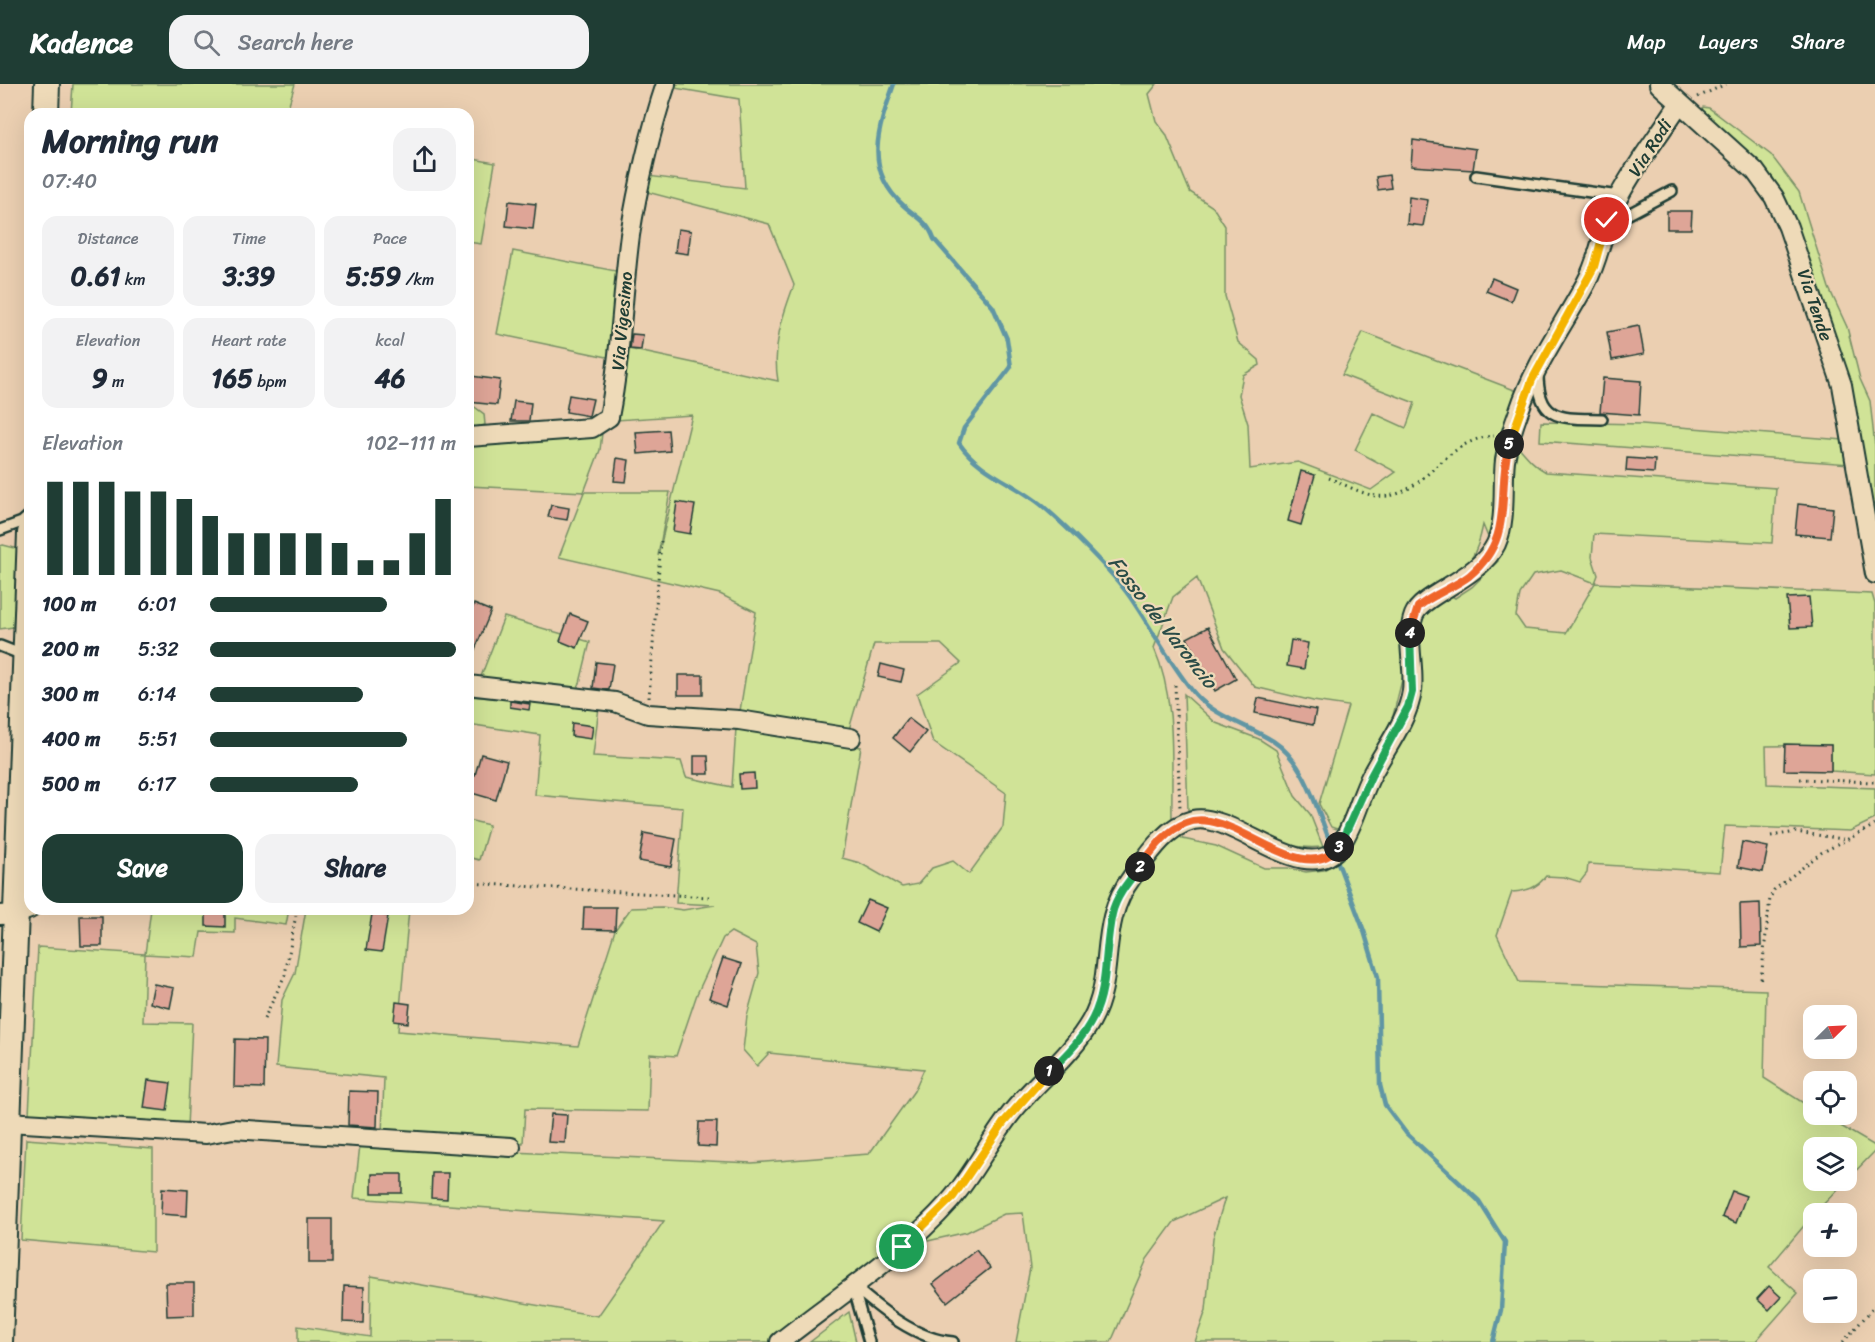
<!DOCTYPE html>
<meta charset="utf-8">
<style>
:root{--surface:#fff;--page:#f2f2f3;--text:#1f2937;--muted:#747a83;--accent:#1f3d34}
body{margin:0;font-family:Sriracha,sans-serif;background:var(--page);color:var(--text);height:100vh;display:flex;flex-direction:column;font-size:22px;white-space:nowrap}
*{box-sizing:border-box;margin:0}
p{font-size:20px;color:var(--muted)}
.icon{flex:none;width:33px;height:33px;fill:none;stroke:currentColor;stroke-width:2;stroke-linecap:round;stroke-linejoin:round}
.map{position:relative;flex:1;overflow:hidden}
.drawer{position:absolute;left:24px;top:24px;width:450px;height:807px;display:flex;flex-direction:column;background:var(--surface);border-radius:18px;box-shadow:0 6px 24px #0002}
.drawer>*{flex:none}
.needle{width:39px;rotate:66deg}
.fabs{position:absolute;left:1803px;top:921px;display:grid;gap:12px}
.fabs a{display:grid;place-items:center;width:54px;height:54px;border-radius:12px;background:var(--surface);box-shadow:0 6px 24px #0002;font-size:30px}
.pin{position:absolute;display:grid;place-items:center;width:51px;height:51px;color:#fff;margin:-26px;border:3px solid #fff;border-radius:50%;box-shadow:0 2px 6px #0007}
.km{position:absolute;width:30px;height:30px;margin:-15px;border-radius:50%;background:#222;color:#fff;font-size:16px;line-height:30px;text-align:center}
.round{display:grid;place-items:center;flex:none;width:63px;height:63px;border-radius:18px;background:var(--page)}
.headline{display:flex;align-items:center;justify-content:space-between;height:102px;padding:0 18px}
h1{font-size:33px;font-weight:700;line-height:45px}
.stats{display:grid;grid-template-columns:repeat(3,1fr);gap:9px;height:102px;padding:6px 18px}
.stats div{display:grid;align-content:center;border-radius:15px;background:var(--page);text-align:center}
.stats b{font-size:26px;font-weight:700}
.stats small{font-size:16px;font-weight:400}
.stats p{font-size:16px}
.chart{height:168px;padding:12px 18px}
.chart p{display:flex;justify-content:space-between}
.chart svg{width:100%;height:108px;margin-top:6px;stroke:var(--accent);stroke-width:6}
.primary-button{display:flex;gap:12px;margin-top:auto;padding:12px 18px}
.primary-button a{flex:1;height:69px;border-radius:18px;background:var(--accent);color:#fff;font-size:24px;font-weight:700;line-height:69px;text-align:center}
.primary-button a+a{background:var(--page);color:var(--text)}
ul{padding:0 18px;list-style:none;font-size:20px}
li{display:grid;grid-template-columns:96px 72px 1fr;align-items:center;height:45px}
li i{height:15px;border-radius:8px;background:var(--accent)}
header{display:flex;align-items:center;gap:36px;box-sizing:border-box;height:84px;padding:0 30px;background:var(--accent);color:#fff}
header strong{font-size:28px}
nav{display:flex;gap:33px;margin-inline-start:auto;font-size:21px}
.search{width:420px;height:54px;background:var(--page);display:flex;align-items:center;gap:15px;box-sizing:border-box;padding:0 21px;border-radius:18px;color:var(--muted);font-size:22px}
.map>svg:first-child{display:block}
.green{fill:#d0e397;stroke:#789066;stroke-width:1.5;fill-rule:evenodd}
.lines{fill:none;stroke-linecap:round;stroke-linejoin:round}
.stream{stroke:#6196a4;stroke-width:4.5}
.building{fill:#dea597;stroke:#1f3d34;stroke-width:1.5}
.lane-casing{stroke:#1f3d34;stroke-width:14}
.street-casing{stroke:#1f3d34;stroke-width:22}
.secondary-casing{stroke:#1f3d34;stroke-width:28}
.path{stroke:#1f3d34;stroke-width:3;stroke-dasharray:1.5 4.5;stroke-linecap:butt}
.lane{stroke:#eedab8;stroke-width:9}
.street{stroke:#eedab8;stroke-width:18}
.secondary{stroke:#eedab8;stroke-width:24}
.split-1-casing{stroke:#fff;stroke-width:12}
.split-2-casing{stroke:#fff;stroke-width:12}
.split-3-casing{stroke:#fff;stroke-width:12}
.split-4-casing{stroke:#fff;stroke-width:12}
.split-5-casing{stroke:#fff;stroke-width:12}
.split-6-casing{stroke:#fff;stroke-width:12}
.split-1{stroke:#f5b400;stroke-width:8}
.split-2{stroke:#22a559;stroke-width:8}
.split-3{stroke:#f0652b;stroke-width:8}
.split-4{stroke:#22a559;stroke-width:8}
.split-5{stroke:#f0652b;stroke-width:8}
.split-6{stroke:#f5b400;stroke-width:8}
.labels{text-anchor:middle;stroke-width:4.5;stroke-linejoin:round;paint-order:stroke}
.street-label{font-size:18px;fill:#1f3d34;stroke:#eedab8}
.water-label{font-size:20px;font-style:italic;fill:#2a4c47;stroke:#eedab8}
</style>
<header>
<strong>Kadence</strong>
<div class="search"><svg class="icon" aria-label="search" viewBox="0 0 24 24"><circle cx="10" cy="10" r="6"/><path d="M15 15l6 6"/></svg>Search here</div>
<nav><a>Map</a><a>Layers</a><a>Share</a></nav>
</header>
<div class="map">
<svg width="1875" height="1258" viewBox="0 0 1875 1258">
<rect width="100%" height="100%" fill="#ebcfb1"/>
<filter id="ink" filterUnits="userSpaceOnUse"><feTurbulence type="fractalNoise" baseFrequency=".0167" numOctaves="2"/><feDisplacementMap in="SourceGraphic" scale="12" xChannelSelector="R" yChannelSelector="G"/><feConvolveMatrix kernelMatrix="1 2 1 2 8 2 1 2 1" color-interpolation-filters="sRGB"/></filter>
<g filter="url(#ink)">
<!-- green -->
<g class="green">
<polygon points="73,0 295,0 286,30 71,30"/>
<path d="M671,0H1157L1149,10L1156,37L1166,50L1190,108L1213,123L1225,142V212L1238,258L1259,276L1260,281L1243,291L1239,311L1248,340L1250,385L1298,378L1371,406L1396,388L1355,366L1373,329L1406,344L1415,319L1342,291L1363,248L1517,307L1504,347C1519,361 1529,379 1546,388L1776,404L1772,459L1594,450L1592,473L1598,491L1595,499L1872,510L1875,520V690L1831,687V661L1766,662L1767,700L1875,704V735L1850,747L1725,742L1720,788L1588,780L1587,789L1580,798L1564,793L1546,792C1537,804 1527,807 1512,808L1497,851L1519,898L1766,906L1764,994L1813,1025L1814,1030L1822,1031L1875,1062V1067L1814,1130L1769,1183L1798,1209L1755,1258H1195L1206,1226L1213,1154L1225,1114L1174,1138L1147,1175L1111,1258H1016L1030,1184L1023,1129L1004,1130L967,1148L902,1163L780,1258H298V1242L370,1253L371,1192L598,1232L664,1137L354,1114L360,1061L752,1079L869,1070L914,1007L924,985L769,969L757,982L743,966L747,932L759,889L756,861L731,848L723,854L697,910L676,972L650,970L648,1027L525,1025L523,1059L382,1051L384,994L276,983L282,916L295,889L306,825H409L398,947L578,962L615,846L631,824L662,823L683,826L715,821L676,819L683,724L535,711L540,651L468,640V612L599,623L593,672L681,677L686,693L732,703L736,644L861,663L842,774L860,779L902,803L918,800L932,784L953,777L969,790L1003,743L1006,709L933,658L917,610L961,579L941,560H874L848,649L740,627L756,528L720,510L559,473L584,408L468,402V361L592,347L602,349L600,366L584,408H670L658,472L692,331L616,336L624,264L778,297C772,262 782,233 794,201L769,140L647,108L648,92L745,104L739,15L669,3ZM1483,441L1498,477L1472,503L1455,514L1437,503C1468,480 1475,480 1483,441ZM1561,486L1595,499L1566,549L1525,545L1516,532L1520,510L1533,491ZM1197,494L1224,564L1255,603L1313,617L1348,622L1319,720L1331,743L1340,746L1393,632L1407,576L1422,599L1416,625L1393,672L1381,689L1343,773L1324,786L1306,788L1288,784H1264L1216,762L1183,755L1166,739L1172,734C1171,677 1177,617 1154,564L1173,513ZM1814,1064H1846V1096H1814Z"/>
<polygon points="1703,23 1709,24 1771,71 1799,108 1829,204 1847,243 1860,295 1870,317 1875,363 1875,457 1862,360 1852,313 1789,124 1773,94 1701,28"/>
<polygon points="468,74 495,79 481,160 468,158"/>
<polygon points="513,167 621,188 612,274 497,250"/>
<polygon points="468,318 484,330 485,341 468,345"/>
<polygon points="1541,338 1642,340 1844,356 1850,380 1540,357"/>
<polygon points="3,461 19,465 13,543 0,545 0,462"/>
<polygon points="504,533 590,558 580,599 576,606 480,595"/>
<path d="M1184,610L1216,639L1259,655L1276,666L1295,712L1310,730L1323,763C1309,764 1293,763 1280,759C1245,749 1227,720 1188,726Z"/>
<polygon points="468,736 489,741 479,776 468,773"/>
<polygon points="151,825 289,825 286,841 235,834 235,849 201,848 197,873 145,870 143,938 192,939 187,1043 29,1030 38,863 145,870"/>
<polygon points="26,1055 153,1065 153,1168 21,1156"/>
<polygon points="849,1228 856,1258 810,1258"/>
</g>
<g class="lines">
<!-- stream -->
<g class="stream">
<path d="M894,0C878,45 863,85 903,121C917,134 927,136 934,155L993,223L1007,255L1011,283L964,344L959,359C980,390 1018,400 1045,424C1069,445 1111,486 1130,513C1152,545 1170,580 1195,610C1214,632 1249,642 1273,657C1306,678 1318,729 1332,763"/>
<polyline points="1335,771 1364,847 1378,893 1380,1001 1385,1021 1406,1049 1479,1117 1505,1158 1501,1226 1493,1258"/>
</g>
</g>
<!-- building -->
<g class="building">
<polygon points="1413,56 1476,65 1473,86 1411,82"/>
<polygon points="1389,91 1391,104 1378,106 1376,93"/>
<polygon points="1409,113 1428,116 1423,142 1407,140"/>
<polygon points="509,117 536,120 533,145 506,142"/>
<polygon points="1667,127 1692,127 1691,145 1667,145"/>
<polygon points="678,145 691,147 688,170 675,168"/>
<polygon points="1492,194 1516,204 1511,217 1486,207"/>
<polygon points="1639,242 1644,270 1612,276 1607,248"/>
<polygon points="632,250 643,251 641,266 630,265"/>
<polygon points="471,292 500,296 497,321 468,318"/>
<polygon points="1603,294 1641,297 1639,331 1600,328"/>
<polygon points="569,311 593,315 589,332 566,328"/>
<polygon points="514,317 531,319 529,337 511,337"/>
<polygon points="668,346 670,367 638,370 636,348"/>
<polygon points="617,374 629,376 626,398 614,397"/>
<polygon points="1627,374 1655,376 1654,389 1626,387"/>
<polygon points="1301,387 1315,391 1301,441 1288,437"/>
<polygon points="677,418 695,421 690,450 673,447"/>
<polygon points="1798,420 1833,424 1830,453 1795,450"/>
<polygon points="551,421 569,424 567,436 548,433"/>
<polygon points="1809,513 1812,543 1790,544 1787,514"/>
<polygon points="474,520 491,527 468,582 468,535"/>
<polygon points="570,530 588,537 577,564 560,557"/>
<polygon points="1208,543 1236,595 1215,607 1187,554"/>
<polygon points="1291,556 1308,559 1304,585 1287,582"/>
<polygon points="596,578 613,580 609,606 593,604"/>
<polygon points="881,580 904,586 901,598 878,593"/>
<rect x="678" y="591" width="25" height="20"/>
<polygon points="1258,614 1316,626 1313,641 1255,629"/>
<polygon points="510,617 530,620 529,626 510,623"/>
<polygon points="908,634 926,648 910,668 893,654"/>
<polygon points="572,639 593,642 591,655 571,652"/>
<polygon points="1785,660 1831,661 1831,687 1784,686"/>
<polygon points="481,670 507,677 496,716 468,708 468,689 475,691"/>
<polygon points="694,672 708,672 709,690 694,690"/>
<polygon points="754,689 755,704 740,705 739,690"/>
<polygon points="644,749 676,755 671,783 639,777"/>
<polygon points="1742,758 1768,763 1763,788 1738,783"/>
<polygon points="868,816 887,824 876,848 857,839"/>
<polygon points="1760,819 1761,862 1741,863 1740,820"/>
<polygon points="584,823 616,823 615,846 583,845"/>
<polygon points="206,827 225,828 225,843 206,842"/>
<polygon points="372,830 388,832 382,868 366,866"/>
<polygon points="80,832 102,832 102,862 81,862"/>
<polygon points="723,874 742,880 728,921 709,914"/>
<polygon points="154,900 174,904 170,924 150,919"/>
<polygon points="396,918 410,920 408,939 394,937"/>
<polygon points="235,955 265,956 264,1004 234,1003"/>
<polygon points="148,996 171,999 167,1027 144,1024"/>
<polygon points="349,1007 378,1008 377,1043 348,1041"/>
<polygon points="551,1030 567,1031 565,1059 548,1058"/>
<polygon points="699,1038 717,1038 716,1063 698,1062"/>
<polygon points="432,1089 448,1089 447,1115 431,1114"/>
<rect x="372" y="1090" width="30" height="19"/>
<polygon points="162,1104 188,1106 187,1132 161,1130"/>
<polygon points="1732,1107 1746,1112 1736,1139 1722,1133"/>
<rect x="309" y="1135" width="23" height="44"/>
<polygon points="976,1166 990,1184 947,1218 933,1200"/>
<polygon points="166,1199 194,1199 194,1231 167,1232"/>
<polygon points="344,1202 364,1203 363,1239 343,1238"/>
<polygon points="1769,1202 1781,1213 1769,1226 1757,1215"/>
</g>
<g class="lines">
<defs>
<g id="lane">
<polyline points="1476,92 1619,112"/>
<polyline points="1608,141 1672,107"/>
<path d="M1538,290C1538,339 1564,334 1602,335"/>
<polyline points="0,446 22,438 30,431"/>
<polyline points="0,562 23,571"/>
<path d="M869,1258L853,1202C881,1226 915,1255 953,1258"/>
</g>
<g id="street">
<polyline points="1659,0 1755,87 1774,113 1788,143 1842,301 1875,490"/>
<path d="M468,353L592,344L609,333C621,273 622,212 630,151C637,106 651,44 666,0"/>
<polyline points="468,601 615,618 648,630 739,636 851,654"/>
<polyline points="0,831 16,830 30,825"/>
<polyline points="8,1038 206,1050 233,1045 511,1063"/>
<path d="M780,1258C837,1213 901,1172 950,1117C974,1090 990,1055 1013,1027C1038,996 1071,972 1091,937C1117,891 1096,840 1132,793C1148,771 1165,743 1193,736C1233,726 1308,809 1341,760C1355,739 1360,713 1372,690C1385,665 1408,636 1412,607C1415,581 1405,555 1414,531C1422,510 1479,495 1496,460C1507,436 1502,401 1505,376C1508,359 1513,343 1519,327C1534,281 1563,242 1586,199C1600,174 1602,145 1615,120C1632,85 1658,53 1679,20"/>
</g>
<g id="secondary">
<polyline points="46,30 47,0"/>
<polyline points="0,1258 30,449"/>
</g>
</defs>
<!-- lane casing -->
<use href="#lane" class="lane-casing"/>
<!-- street casing -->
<use href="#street" class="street-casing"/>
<!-- secondary casing -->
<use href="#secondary" class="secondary-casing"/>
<!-- path -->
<g class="path">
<polyline points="1698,13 1726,0"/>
<path d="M1329,394C1344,400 1361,410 1377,412C1423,417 1442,355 1494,352"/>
<polyline points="1175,601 1180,724"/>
<polyline points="649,614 661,457"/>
<polyline points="1800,695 1875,698"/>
<polyline points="1771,752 1796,748 1843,755"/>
<polyline points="468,799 709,813"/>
<polyline points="1761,895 1770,814 1774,806 1821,769 1875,741"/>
<polyline points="264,935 285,891 297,825"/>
<polyline points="1843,1258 1875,1222"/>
</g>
<!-- lane -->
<use href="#lane" class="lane"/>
<!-- street -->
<use href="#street" class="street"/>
<!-- secondary -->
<use href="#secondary" class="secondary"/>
</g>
</g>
<g class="lines" filter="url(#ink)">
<defs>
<polyline id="split-1" points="902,1163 953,1113 1004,1038 1049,987"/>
<path id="split-2" d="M1049,987C1066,972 1083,954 1093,934C1109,902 1104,864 1112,830C1116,812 1129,797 1140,783"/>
<path id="split-3" d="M1140,783C1153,766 1165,747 1186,739C1232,720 1299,807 1339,763"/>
<polyline id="split-4" points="1339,763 1371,692 1408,623 1412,608 1410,549"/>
<path id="split-5" d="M1410,549L1418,523C1433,510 1453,504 1469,492C1516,453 1496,412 1509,360"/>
<polyline id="split-6" points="1509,360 1532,296 1594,183 1607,136"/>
</defs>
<!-- split-1 casing -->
<use href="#split-1" class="split-1-casing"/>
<!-- split-2 casing -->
<use href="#split-2" class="split-2-casing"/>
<!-- split-3 casing -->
<use href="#split-3" class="split-3-casing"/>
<!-- split-4 casing -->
<use href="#split-4" class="split-4-casing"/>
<!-- split-5 casing -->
<use href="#split-5" class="split-5-casing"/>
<!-- split-6 casing -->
<use href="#split-6" class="split-6-casing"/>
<!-- split-1 -->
<use href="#split-1" class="split-1"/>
<!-- split-2 -->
<use href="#split-2" class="split-2"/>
<!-- split-3 -->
<use href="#split-3" class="split-3"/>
<!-- split-4 -->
<use href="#split-4" class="split-4"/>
<!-- split-5 -->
<use href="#split-5" class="split-5"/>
<!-- split-6 -->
<use href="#split-6" class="split-6"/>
</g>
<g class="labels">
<!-- street labels -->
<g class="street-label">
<text transform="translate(1650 64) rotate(-57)" y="6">Via Rodi</text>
<text transform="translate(1815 221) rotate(71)" y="6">Via Tende</text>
<text transform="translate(622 237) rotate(-85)" y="6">Via Vigesimo</text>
</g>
<!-- water labels -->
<g class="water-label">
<text transform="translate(1163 538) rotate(52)" y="7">Fosso del Varoncio</text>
</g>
</g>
</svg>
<div class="fabs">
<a><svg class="needle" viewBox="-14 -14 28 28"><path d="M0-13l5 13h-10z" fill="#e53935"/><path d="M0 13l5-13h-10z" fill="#747a83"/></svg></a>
<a><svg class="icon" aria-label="locate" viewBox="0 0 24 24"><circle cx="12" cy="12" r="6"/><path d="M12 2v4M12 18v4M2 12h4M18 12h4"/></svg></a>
<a><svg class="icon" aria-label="layers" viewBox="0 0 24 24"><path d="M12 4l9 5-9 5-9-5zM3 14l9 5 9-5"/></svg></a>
<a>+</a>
<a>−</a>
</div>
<div class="pin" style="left:902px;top:1163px;background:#1e9e55"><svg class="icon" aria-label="arrive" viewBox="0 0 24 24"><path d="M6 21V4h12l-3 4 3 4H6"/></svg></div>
<div class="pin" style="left:1607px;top:136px;background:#d93025"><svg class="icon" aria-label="check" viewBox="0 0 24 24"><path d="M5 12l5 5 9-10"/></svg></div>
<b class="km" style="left:1049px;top:987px">1</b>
<b class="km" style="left:1140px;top:783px">2</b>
<b class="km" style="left:1339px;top:763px">3</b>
<b class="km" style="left:1410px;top:549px">4</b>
<b class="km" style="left:1509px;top:360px">5</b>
<section class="drawer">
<div class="headline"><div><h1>Morning run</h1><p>07:40</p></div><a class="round"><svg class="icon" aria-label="share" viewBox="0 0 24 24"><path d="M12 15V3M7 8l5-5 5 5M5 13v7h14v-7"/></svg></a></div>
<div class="stats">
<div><p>Distance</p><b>0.61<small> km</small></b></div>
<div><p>Time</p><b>3:39</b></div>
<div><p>Pace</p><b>5:59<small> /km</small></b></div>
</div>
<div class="stats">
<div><p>Elevation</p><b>9<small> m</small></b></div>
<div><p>Heart rate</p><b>165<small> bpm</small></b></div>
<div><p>kcal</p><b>46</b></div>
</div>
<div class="chart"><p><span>Elevation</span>102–111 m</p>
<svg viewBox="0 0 160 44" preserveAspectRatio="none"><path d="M5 44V6M15 44V6M25 44V6M35 44V10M45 44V10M55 44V13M65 44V20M75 44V27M85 44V27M95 44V27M105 44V27M115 44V31M125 44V38M135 44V38M145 44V27M155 44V13"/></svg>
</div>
<ul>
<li><b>100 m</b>6:01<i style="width:72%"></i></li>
<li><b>200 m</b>5:32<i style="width:100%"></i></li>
<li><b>300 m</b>6:14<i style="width:62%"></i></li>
<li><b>400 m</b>5:51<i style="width:80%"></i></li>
<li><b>500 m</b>6:17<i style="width:60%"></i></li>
</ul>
<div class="primary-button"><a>Save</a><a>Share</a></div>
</section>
</div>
